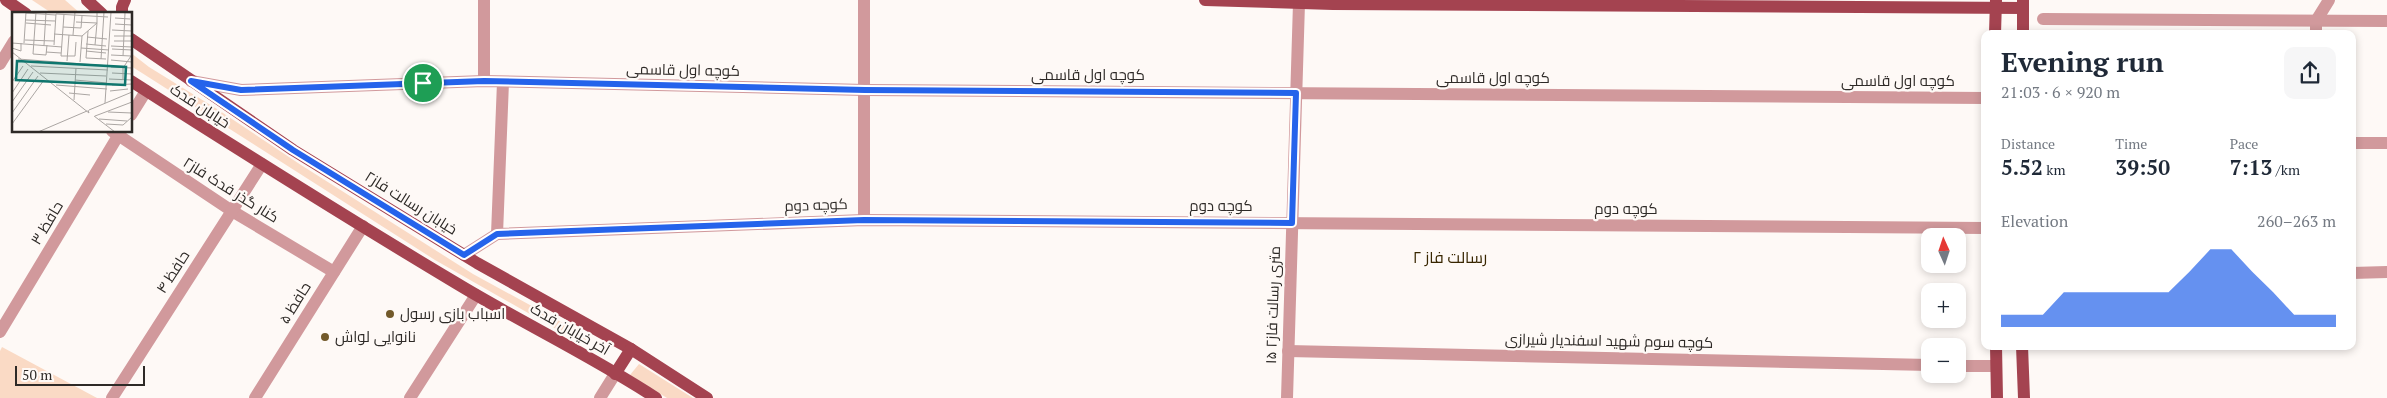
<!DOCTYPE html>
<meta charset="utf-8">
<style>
:root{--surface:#fff;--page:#f6f6f7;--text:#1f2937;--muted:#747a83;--accent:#2563eb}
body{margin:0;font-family:"PT Serif",Cairo,serif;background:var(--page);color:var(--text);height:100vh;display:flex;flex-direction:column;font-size:19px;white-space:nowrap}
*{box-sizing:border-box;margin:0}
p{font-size:16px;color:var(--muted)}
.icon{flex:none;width:28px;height:28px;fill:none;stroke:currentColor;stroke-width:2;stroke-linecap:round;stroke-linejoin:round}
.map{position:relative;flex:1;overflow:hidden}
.drawer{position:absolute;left:1981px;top:30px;width:375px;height:320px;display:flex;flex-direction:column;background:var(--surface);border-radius:10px;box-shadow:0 2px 8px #0003}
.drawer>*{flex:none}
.needle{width:32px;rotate:357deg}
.fabs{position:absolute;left:1921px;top:228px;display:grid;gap:10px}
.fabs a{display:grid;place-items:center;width:45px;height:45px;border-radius:10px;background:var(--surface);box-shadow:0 2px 8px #0003;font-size:25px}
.scale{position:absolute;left:15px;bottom:12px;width:130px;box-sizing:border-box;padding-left:5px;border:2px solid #2e2a27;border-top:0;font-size:14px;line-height:18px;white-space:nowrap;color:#2e2a27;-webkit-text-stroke:4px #fef9f6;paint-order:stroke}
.pin{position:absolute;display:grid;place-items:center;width:42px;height:42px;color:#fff;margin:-21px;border:2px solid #fff;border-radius:50%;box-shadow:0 1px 5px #0007}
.round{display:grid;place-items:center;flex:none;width:52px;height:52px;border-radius:10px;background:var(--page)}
.headline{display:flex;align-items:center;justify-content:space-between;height:85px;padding:0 20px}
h1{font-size:28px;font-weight:800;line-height:38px}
.figures{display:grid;grid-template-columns:repeat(3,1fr);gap:8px;height:85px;padding:5px 20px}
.figures div{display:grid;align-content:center}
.figures b{font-size:21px;font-weight:800}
.figures small{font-size:14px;font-weight:400}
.figures p{font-size:14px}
.chart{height:140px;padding:10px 20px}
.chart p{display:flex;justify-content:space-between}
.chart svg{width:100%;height:90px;margin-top:5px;fill:var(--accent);opacity:.7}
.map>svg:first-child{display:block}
.green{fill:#fadac5}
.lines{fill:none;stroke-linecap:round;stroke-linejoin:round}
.minor{stroke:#d1999c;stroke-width:12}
.major{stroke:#a44350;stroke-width:12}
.route-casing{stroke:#fff;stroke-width:10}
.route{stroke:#2563eb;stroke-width:6}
.poi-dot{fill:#72592a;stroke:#fef9f6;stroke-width:2}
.labels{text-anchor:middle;stroke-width:4.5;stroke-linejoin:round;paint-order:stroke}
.street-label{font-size:15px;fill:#2e2a27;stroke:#fef9f6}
.poi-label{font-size:15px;fill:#2e2a27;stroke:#fef9f6;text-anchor:start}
.neighbourhood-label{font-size:16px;fill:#382600;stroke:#fef9f6}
.inset-road{fill:none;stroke:#aba6a3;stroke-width:1}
.view{fill:#0f766e;fill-opacity:0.15;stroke:#0f766e;stroke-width:2.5}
.inset-edge{fill:none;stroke:#2e2a27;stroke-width:2.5}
</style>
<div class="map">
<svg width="2387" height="398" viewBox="0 0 2387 398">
<rect width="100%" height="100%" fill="#fef9f6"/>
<!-- green -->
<g class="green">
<polygon points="32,0 65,0 81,14 53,14"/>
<polygon points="131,53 149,67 217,109 301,165 473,274 581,333 589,343 586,346 435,260 131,66"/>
<polygon points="2,347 97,398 0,398 0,351"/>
<polygon points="639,364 693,398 667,398 630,375"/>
</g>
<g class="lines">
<!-- minor -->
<g class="minor">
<polyline points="484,0 484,81"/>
<polyline points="864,0 864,220"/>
<polyline points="2043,19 2387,21"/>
<polyline points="2316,34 2316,21 2329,0"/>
<polyline points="0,64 14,41"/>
<polyline points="191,81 241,90 484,81 865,90 1985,98"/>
<polyline points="131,115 146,91"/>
<polyline points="112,131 232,211 334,272"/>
<polyline points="2352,143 2387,143"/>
<polyline points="497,234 503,82"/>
<polyline points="464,255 497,234 864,220 1985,228"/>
<polyline points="2352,273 2387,272"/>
<polyline points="0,332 121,131"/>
<polyline points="1288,351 1930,365"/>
<polyline points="1958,366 1996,366"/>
<polyline points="112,398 262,164"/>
<polyline points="255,398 363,226"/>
<polyline points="410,398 476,295"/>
<polyline points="600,398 615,374"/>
<polyline points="1287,398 1299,3"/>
</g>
<!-- major -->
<g class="major">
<polyline points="6,0 26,14"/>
<polyline points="87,0 102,14"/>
<polyline points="1205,0 1333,4 2023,8"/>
<polyline points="122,14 122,7 125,0"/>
<polyline points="1995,34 1996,0"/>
<polyline points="2023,34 2023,0"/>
<polyline points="131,39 293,150 477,263 631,349 707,398"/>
<path d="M131,81C239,150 347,218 456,283C522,323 592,356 656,398"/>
<polyline points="1996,346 1997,398"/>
<polyline points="2022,346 2024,398"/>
<polyline points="615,374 631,349"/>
</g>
</g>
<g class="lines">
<defs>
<polygon id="route" points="191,81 241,90 484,81 865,90 1296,93 1292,223 864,220 571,231 497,234 464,255 293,150"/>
</defs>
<!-- route casing -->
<use href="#route" class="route-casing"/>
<!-- route -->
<use href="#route" class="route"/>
</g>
<!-- markers -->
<g class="poi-dot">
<circle cx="390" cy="314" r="5"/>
<circle cx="325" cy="337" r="5"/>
</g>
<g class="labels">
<!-- street labels -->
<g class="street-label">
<text transform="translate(683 70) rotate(1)" y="5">کوچه اول قاسمی</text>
<text x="1088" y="80">کوچه اول قاسمی</text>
<text x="1493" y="83">کوچه اول قاسمی</text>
<text x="1898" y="86">کوچه اول قاسمی</text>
<text transform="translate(200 106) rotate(33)" y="5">خیابان فدک</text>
<text transform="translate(231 190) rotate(32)" y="5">کنار گذر فدک فاز۲</text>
<text transform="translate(411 203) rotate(32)" y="5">خیابان رسالت فاز۲</text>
<text transform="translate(816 205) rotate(-2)" y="5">کوچه دوم</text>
<text x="1221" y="211">کوچه دوم</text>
<text x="1626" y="214">کوچه دوم</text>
<text transform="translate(47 223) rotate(-59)" y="5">حافظ ۳</text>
<text transform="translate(173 272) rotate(-57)" y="5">حافظ ۴</text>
<text transform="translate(295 303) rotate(-58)" y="5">حافظ ۵</text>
<text transform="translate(1273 305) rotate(-88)" y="5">۱۵ متری رسالت فاز۲</text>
<text transform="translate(570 329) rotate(30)" y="5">آخر خیابان فدک</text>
<text transform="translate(1609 341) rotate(1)" y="5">کوچه سوم شهید اسفندیار شیرازی</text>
</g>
<!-- poi labels -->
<g class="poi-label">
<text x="400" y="319">اسباب بازی رسول</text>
<text x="335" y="342">نانوایی لواش</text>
</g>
<!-- neighbourhood labels -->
<g class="neighbourhood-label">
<text x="1450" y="263">رسالت فاز ۲</text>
</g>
</g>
<!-- overview -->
<g transform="translate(12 12)">
<rect width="120" height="120" fill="#fef9f6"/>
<path class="inset-road" d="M24,0L21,42L34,43L35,33M101,0L120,1M14,1L44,3M44,2L96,5M52,2L49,44H63L64,30M103,6L118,7M14,8L43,9M64,10L85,11L83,33M14,11L39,13M103,12L120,13M51,15L69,16L70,4M100,18L120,19M76,19L74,46L94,47M42,22L70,24M61,23L63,0M70,24L85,11V0M102,24H120M75,25L95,27M13,28L42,29M102,29H120M0,31L50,35M12,31L14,0M74,32L94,34M32,33L34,0M42,33L44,2M99,34L120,35M0,36L9,39V31M69,36L97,38M100,37L120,38M74,39L94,41M0,40L77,101L76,98M34,40L49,41M99,43L119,44M111,44L113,1M6,47L98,54M89,47L92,0M99,48L120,50M55,49L57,23M68,50L70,24M19,54L96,58M99,55L120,56M28,61L94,64M100,61L120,62M97,67L120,68M111,67V56L119,44M63,68L95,71M0,70L11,54M44,73L95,77M100,73L120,72M98,79L116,77M0,81L16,57M57,81L78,83M62,88L64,56M0,90L21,60M93,91L99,0M77,98L120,80M96,100L120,101M0,101L26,64M82,104L103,120M83,104L120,90M87,107L115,109M0,112L32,68M94,112L111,113L120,105M26,120L75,99"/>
<path class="view" d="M5,49L114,55L113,73L4,68Z"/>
<rect width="120" height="120" class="inset-edge"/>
</g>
</svg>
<div class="fabs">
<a><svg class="needle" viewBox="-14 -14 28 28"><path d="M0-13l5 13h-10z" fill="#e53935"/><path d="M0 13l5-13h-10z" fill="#747a83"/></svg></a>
<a>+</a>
<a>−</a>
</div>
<div class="scale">50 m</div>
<div class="pin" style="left:423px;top:83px;background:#1e9e55"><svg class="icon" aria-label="arrive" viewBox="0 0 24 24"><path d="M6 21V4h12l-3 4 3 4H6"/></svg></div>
<section class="drawer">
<div class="headline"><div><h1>Evening run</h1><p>21:03 · 6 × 920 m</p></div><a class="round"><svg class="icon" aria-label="share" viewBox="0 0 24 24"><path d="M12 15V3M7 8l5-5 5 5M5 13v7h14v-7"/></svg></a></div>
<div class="figures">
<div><p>Distance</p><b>5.52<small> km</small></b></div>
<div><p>Time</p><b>39:50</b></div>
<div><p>Pace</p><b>7:13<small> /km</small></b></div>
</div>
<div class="chart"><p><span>Elevation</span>260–263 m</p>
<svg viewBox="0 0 160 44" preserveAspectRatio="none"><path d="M0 44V38L10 38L20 38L30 27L40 27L50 27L60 27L70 27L80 27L90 17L100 6L110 6L120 17L130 27L140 38L150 38L160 38V44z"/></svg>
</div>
</section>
</div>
